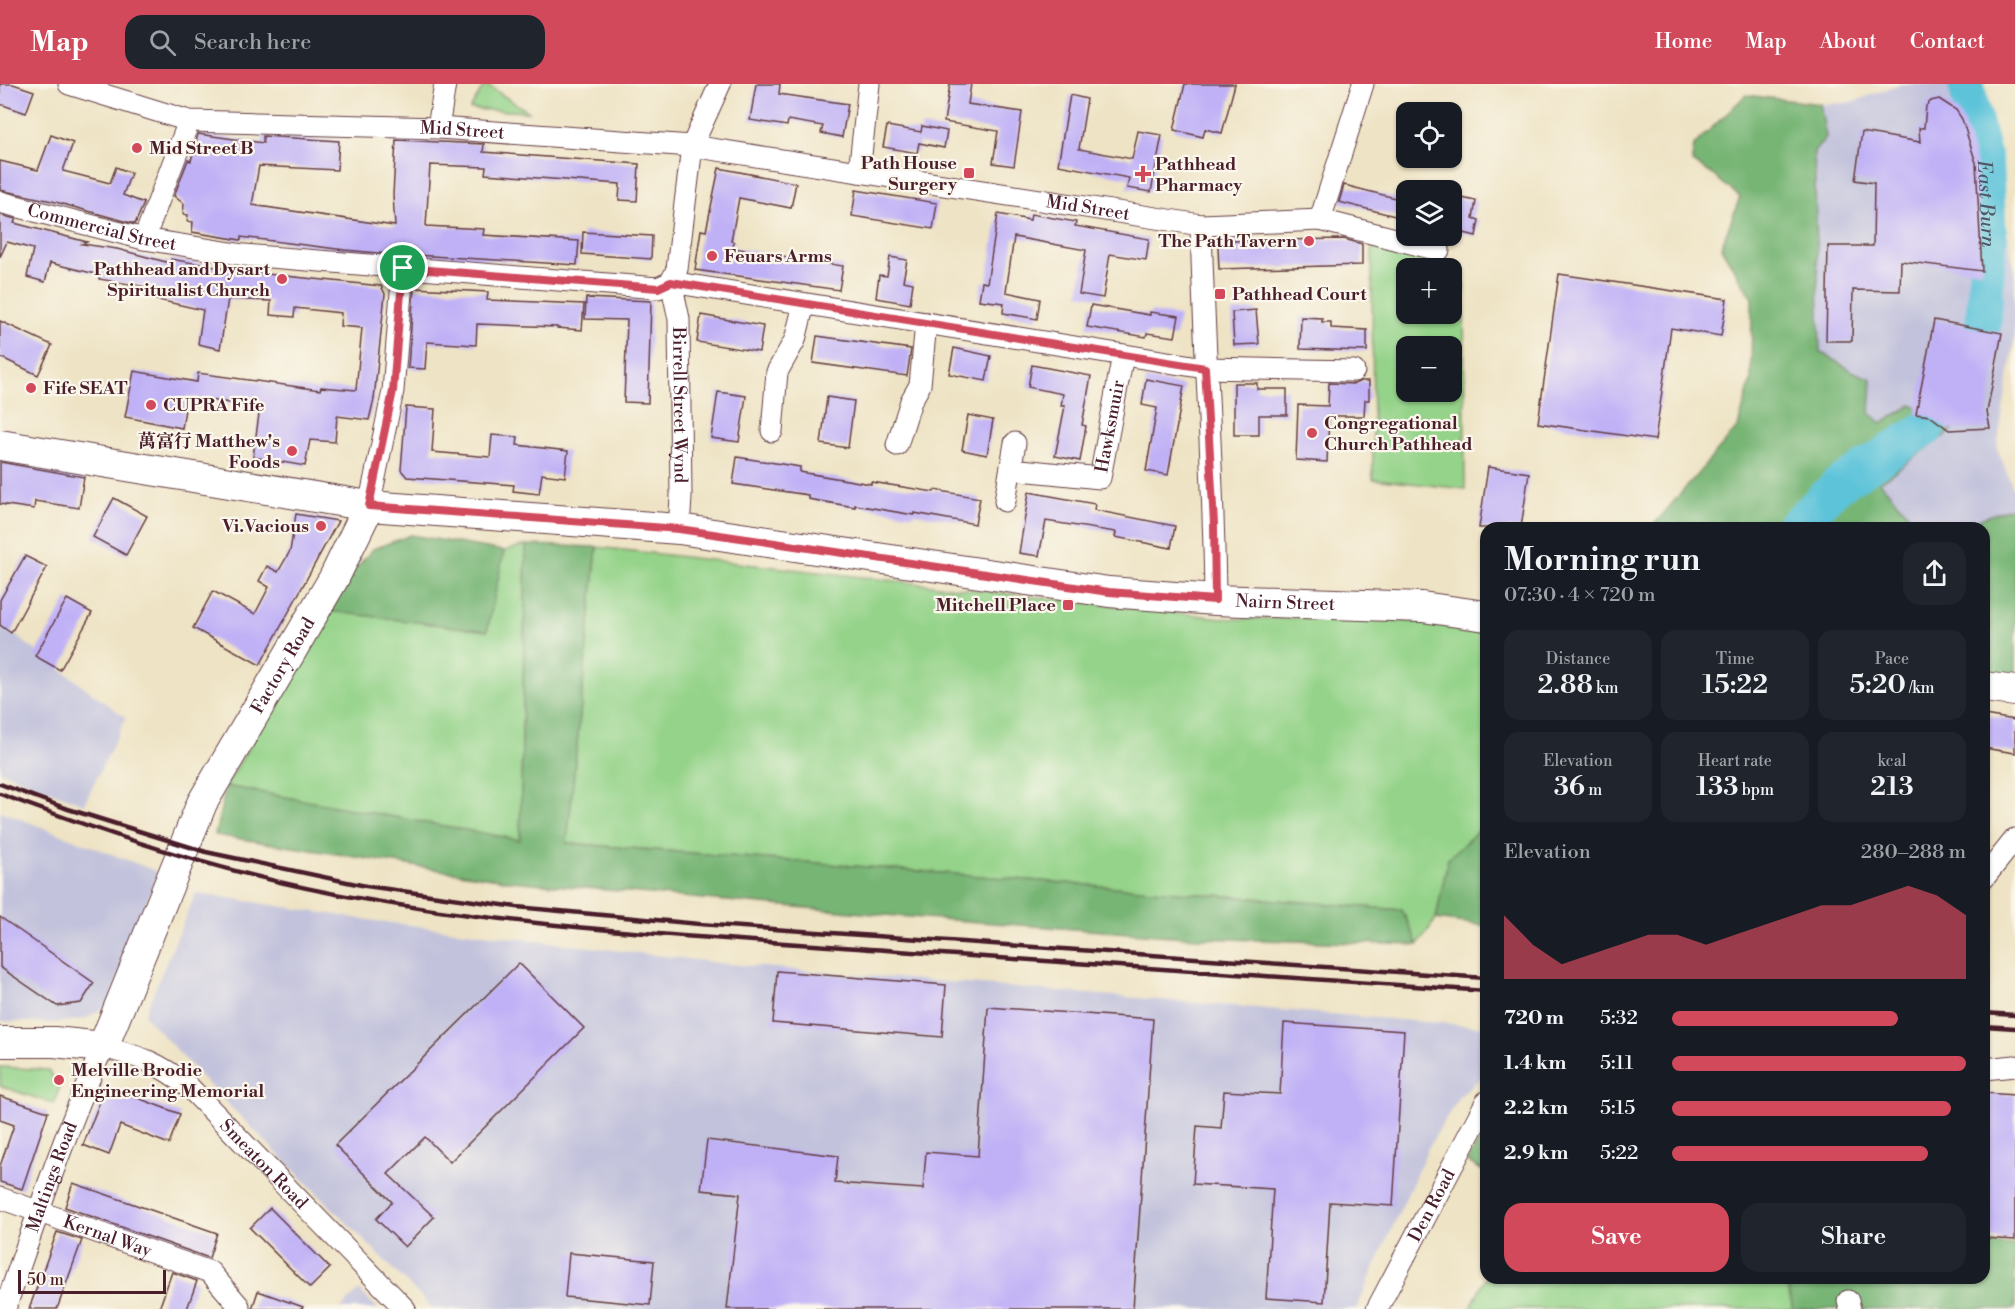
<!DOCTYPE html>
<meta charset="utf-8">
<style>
:root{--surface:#171b24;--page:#20242c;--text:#f1f3f6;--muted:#9ea1a6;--accent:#d1495b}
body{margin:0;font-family:"Libre Bodoni","Noto Serif SC",serif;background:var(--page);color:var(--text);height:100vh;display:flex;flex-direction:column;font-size:22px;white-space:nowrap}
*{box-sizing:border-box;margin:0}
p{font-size:20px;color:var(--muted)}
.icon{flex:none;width:33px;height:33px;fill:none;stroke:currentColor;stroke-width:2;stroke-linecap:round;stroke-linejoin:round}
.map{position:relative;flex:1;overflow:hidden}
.side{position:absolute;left:1480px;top:438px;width:510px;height:762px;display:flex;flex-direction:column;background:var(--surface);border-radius:18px;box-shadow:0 2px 4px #0004}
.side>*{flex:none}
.fabs{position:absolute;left:1396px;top:18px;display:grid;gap:12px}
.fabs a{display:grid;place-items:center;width:66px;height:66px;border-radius:12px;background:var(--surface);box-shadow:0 2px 4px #0004;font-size:30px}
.scale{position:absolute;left:18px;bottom:15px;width:148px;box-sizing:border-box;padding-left:6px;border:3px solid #4a1f2b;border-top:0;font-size:16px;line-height:21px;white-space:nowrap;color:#4a1f2b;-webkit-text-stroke:4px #fbf7ec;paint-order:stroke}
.pin{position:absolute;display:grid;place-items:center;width:51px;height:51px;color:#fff;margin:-26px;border:3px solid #fff;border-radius:50%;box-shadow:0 2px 6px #0007}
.round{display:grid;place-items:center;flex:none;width:63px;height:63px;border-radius:18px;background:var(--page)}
.headline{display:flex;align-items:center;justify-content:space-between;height:102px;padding:0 24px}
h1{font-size:33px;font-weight:600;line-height:45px}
.metrics{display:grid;grid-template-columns:repeat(3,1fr);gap:9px;height:102px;padding:6px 24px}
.metrics div{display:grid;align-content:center;border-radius:15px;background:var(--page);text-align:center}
.metrics b{font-size:26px;font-weight:600}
.metrics small{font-size:16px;font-weight:400}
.metrics p{font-size:16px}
.chart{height:168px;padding:12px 24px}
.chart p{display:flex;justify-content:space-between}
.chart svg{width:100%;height:108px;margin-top:6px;fill:var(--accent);opacity:.7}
.button{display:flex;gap:12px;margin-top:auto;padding:12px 24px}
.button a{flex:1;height:69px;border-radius:18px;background:var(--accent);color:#fff;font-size:24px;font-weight:600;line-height:69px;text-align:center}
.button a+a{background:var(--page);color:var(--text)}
ul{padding:0 24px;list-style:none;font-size:20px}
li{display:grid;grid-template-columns:96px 72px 1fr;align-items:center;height:45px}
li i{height:15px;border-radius:8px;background:var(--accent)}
header{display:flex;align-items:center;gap:36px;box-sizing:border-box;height:84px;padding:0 30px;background:var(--accent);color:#fff}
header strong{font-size:28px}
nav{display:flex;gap:33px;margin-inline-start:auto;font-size:21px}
.search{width:420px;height:54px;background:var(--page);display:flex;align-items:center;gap:15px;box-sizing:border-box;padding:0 21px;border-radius:18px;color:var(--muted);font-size:22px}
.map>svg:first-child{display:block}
.industrial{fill:#c2c2dc}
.green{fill:#94d389;stroke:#6f795a;stroke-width:1.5;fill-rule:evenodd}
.forest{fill:#77b575;stroke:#606a50;stroke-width:1.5}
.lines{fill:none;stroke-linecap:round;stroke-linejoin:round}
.river{stroke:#5cc3d9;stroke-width:36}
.building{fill:#c0b1f6}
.street-casing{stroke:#633c42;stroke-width:23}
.secondary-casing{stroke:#633c42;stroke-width:32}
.street{stroke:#fff;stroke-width:21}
.secondary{stroke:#fff;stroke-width:30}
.rail{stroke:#4a1f2b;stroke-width:4.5}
.route-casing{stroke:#fff;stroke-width:12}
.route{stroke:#d1495b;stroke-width:8}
.poi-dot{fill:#d1495b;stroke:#fbf7ec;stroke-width:2}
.labels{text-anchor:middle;stroke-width:4.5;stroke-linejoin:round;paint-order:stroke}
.street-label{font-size:18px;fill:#4a1f2b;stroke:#fbf7ec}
.poi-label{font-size:18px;font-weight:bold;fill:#4a1f2b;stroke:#fbf7ec;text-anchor:start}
.water-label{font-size:20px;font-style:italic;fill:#505868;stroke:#fbf7ec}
</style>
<header>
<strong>Map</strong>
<div class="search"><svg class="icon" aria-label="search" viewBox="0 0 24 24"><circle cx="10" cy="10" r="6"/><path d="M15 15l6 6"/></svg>Search here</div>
<nav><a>Home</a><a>Map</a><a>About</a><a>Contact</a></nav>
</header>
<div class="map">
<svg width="2015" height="1225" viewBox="0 0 2015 1225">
<rect width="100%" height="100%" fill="#fbf7ec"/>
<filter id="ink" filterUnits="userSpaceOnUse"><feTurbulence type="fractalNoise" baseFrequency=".0167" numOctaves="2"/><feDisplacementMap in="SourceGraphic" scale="12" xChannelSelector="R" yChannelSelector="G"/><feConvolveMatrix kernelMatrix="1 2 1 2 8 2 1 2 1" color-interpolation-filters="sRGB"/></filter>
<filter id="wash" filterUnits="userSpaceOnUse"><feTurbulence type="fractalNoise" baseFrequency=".008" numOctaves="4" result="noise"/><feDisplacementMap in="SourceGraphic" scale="24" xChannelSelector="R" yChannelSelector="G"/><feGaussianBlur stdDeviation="1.35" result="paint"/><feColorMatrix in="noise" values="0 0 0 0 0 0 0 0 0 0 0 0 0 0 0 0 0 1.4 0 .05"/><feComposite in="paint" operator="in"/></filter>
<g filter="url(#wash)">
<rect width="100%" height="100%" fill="#eee3c4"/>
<!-- industrial -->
<g class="industrial">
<polygon points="1900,0 1972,0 1995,82 2015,192 2015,251 1997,364 2015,409 2015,422 1956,444 1920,444 1880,398 1882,339 1870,329 1872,295 1854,288 1820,268 1814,68 1826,53 1820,20 1850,19"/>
<polygon points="0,540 126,634 84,720 0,687"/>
<polygon points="0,727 158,788 108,921 85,935 53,939 0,937"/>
<polygon points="196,809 368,836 728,880 1486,943 1486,990 1459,1013 1428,1064 1356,1225 433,1225 210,1002 144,931"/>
<polygon points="359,1206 378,1225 341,1225"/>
</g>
<!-- green -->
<g class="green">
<polygon points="485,0 529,28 470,25"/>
<path d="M1372,154L1447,184H1407V230H1452V186L1464,191L1465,405L1373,395ZM1407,262H1452V308H1407Z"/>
<polygon points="526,461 520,757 226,702 329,527 487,547 504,467"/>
<polygon points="597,463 1231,535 1353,533 1440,539 1486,550 1486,740 1448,775 1436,835 1418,861 1401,826 567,759"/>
<polygon points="0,983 48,986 60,1002 54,1020 0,1002"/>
<polygon points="1486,1193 1785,1194 1793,1225 1470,1225"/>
</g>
<!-- forest -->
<g class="forest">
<polygon points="1746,11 1820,20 1826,53 1814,68 1820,268 1854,288 1872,295 1870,329 1882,339 1912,321 1953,346 1880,398 1920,444 1651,444 1738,343 1751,296 1752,214 1721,164 1740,113 1709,88 1692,78 1694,61"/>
<polygon points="2015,422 2015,594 1985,590 1984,444 1956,444"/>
<polygon points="411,451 504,467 487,547 329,527 347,494 373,465"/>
<polygon points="526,461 597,463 567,759 1402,826 1418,861 1198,854 897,832 693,814 511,797 215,751 226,702 520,756"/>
<polygon points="1485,740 1486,740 1486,842 1436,835 1448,775"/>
<polygon points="1486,1046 1486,1089 1467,1077"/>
<polygon points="1985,1158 2015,1161 2015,1225 1793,1225 1785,1194 1984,1194"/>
</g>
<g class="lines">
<!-- river -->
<g class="river">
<path id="s1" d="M1966,0L1985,80L1989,156L1983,241"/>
<polyline points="1793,444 1838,401 1928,343"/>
</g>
</g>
<g id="blocks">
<!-- building -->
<g class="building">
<polygon points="0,0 13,0 34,7 26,29 0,20"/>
<polygon points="756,0 780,0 779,10 848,20 842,53 821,49 823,42 788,36 787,42 750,36"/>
<polygon points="950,0 971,0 968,20 1022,28 1014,82 993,79 998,47 944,38"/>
<polygon points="1185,0 1235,0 1222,49 1205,45 1203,53 1174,46"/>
<polygon points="1070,11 1087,15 1079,65 1132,75 1138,47 1162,51 1151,108 1127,104 1129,94 1058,81"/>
<polygon points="1939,15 1956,26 1962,35 1976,79 1982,187 1901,177 1900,207 1853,206 1852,257 1826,257 1828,162 1873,162 1874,99 1855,96 1862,48 1920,58 1919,44 1924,44 1926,22 1931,17"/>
<polygon points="887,42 921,48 922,42 947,47 944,64 919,59 917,69 883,63"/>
<polygon points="198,50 263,59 263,52 339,57 337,86 259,82 252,121 395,142 393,111 396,56 484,60 483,68 639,80 637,117 619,116 620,100 485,90 486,83 430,81 426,142 484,145 483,151 579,157 577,181 414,171 414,167 389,165 389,170 345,166 241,153 241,156 192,148 193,138 187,137 188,131 183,130 184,120 174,112 188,76 191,77"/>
<polygon points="51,51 73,59 63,87 110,99 116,83 131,89 123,111 144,119 135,140 52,117 0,106 0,77 38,86"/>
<polygon points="719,84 796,99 791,124 739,114 731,157 734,158 733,164 843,182 839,206 695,186 701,146 706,147"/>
<polygon points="1344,101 1407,117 1407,135 1339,118"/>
<polygon points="856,106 937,119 933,145 852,132"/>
<polygon points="1452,112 1476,117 1473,134 1479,136 1476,152 1452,146"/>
<polygon points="998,130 1030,136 1031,130 1076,138 1075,142 1149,155 1146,176 1110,170 1103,214 1079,210 1086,166 1014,153 1006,208 1040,215 1037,235 1003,229 1004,219 979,216 982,198 987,199"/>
<polygon points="0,131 16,135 14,139 87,158 82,160 117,165 170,179 171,175 238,187 381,202 385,210 374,315 369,336 337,332 335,358 310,356 305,382 253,373 260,323 187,313 182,344 125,333 134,287 197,298 198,289 320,306 321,303 356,306 362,244 340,242 341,229 295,224 294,233 270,231 271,217 228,215 220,265 198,260 203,226 145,213 147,203 99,195 100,191 50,179 45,198 27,193 33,165 7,158 0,173"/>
<polygon points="583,148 652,152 651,175 582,170"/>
<polygon points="1344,155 1362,160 1362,181 1219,185 1218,163 1224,157"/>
<polygon points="890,173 907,176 903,197 913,199 910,220 876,214 879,191 887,192"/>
<polygon points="1559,190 1727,215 1721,252 1671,244 1655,356 1538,339"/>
<polygon points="414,204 488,208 487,216 584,220 582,246 557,244 557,243 477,240 476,261 427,258 425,285 408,284"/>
<polygon points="586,214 651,217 648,319 624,318 627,236 585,235"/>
<polygon points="1091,221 1150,231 1150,228 1179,232 1175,253 1147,249 1146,253 1087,243"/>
<polygon points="1256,226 1259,260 1234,261 1232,228"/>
<polygon points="701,231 763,242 759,268 697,258"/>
<polygon points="1301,233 1322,234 1322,238 1331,238 1331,244 1367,246 1367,267 1300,265"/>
<polygon points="1934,236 2002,249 1987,328 1990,344 1949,346 1930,332 1916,330"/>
<polygon points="0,237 52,261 38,291 0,273"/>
<polygon points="817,252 911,265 907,292 813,279"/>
<polygon points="954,264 991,272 986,297 949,290"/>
<polygon points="1032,281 1091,292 1082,341 1086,342 1080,377 1055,372 1065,322 1061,322 1063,310 1028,303"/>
<polygon points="1146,295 1184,302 1168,391 1146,387 1157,324 1142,321"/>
<polygon points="1361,297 1369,297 1369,316 1365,316 1364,332 1329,332 1327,378 1296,376 1298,321 1328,322 1329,299 1354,300"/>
<polygon points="1234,299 1257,299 1257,305 1287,305 1287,331 1259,331 1259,351 1234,351"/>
<polygon points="718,308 746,312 739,358 711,354"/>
<polygon points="827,313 854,317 848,364 821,360"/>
<polygon points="406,323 435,325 432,368 490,373 492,351 518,353 517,361 568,367 565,393 542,390 539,410 513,407 514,401 407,393 401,386"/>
<polygon points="968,331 993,336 987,371 962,366"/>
<polygon points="737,373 800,383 800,388 871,400 871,398 934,408 935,406 980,414 975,440 914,429 914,431 855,421 855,423 808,415 808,411 733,400"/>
<polygon points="0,378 84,393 79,424 35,417 34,425 0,420"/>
<polygon points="1488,383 1529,389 1521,444 1479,444"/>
<polygon points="1029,408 1095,420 1094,426 1175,442 1171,464 1115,453 1116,448 1046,437 1039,472 1019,469"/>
<polygon points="114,414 147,432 126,471 93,453"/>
<polygon points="296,430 338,437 260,581 193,544 213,507 255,530 269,503 259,497 267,482 278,488 290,467"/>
<polygon points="25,472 47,483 11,549 0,541 0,516"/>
<polygon points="67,515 92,529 60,586 35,572"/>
<polygon points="1984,631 2015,636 2015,669 1984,664"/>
<polygon points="0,833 94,899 81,919 57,922 0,883"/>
<polygon points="519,879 584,944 450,1078 425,1053 388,1090 434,1133 405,1163 376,1135 392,1118 335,1061"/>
<polygon points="777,887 946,901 942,953 773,939"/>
<polygon points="988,923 1153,935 1133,1225 727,1225 740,1110 701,1106 707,1056 838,1072 835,1099 923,1105 926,1068 978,1072"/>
<polygon points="1284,939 1404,947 1393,1122 1330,1118 1324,1218 1266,1214 1273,1105 1193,1100 1197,1042 1221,1044 1224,1007 1280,1010"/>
<polygon points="106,1002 180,1030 169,1060 120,1041 109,1071 83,1061"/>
<polygon points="1984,1009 2015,1011 2015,1156 1984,1154"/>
<polygon points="0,1012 48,1028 22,1105 0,1098 0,1082 14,1041 0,1036"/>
<polygon points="73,1099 217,1149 209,1174 65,1123"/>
<polygon points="270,1124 330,1184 310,1204 250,1144"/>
<polygon points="57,1148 82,1156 57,1225 29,1225"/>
<polygon points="569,1169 654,1177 650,1221 565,1213"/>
<polygon points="172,1188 197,1197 187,1225 159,1225"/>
<polygon points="258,1207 303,1223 302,1225 252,1225"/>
</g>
</g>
</g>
<g filter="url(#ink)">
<use href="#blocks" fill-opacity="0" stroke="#633c42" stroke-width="1.5"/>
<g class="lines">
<defs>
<g id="street">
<path id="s2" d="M69,0L189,37L438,44L692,62L1201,141L1320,136L1439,166"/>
<polyline points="438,44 445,0"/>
<polyline points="859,88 869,0"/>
<path id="s3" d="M0,118L144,155L244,171L658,204L671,198"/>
<polyline points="1320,136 1363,0"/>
<path d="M1201,141C1204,266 1214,391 1215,516"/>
<polyline points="144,155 189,37"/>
<polyline points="671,198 1205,284 1354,287"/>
<path id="s4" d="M671,198L679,235L681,413L679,445"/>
<polyline points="671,198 677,185 692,62 720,0"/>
<polyline points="772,347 777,288 795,256 804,220"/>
<polyline points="897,361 911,317 920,301 926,239"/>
<path id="s5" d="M1011,385L1100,394L1123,271"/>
<polyline points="1005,417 1015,359"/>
<polyline points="369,422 393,307 403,184"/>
<polyline points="1984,794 2015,755"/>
<polyline points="1984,985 2015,982"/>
<path id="s6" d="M0,1114L210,1188L239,1222L238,1225"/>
<polyline points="1848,1217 1850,1225"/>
<path id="s7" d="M5,1225C35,1137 65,1048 103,963C141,973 158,978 189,1003L405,1225"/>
<path id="s8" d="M1377,1225L1486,1018"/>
</g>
<g id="secondary">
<path id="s9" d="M0,361L369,422L679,445L1109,508L1215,516L1422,523L1486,532"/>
<polyline points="1984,603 2015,607"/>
<path id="s10" d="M0,958H54L103,963L202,719L334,494L369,422"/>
</g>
</defs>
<!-- street casing -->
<use href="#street" class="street-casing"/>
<!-- secondary casing -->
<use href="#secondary" class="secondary-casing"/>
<!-- street -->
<use href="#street" class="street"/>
<!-- secondary -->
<use href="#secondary" class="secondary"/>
<!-- rail -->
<g class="rail">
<polyline points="0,700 65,724 206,768 366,802 517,823 699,840 1486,894"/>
<path d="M0,710C118,754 239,794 363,815C539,846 719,854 898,867C1094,880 1290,894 1486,907"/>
<polyline points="1984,929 2015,931"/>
<polyline points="1984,942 2015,944"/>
</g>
</g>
</g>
<g class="lines" filter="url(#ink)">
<defs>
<polygon id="route" points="403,184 658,204 671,198 1205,284 1214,440 1215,516 1109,508 679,445 369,422 393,307"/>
</defs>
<!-- route casing -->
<use href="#route" class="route-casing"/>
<!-- route -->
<use href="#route" class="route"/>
</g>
<!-- markers -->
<g class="poi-dot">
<circle cx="137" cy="64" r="6"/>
<rect x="963" y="83" width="12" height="12" rx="3"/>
<path d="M1140 81h6v6h6v6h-6v6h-6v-6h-6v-6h6z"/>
<circle cx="1309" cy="157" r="6"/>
<circle cx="712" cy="172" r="6"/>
<circle cx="282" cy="195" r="6"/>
<rect x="1214" y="204" width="12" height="12" rx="3"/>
<circle cx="31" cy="304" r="6"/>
<circle cx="151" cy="321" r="6"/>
<circle cx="1312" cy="349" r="6"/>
<circle cx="292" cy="367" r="6"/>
<circle cx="321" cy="442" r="6"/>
<rect x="1062" y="515" width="12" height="12" rx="3"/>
<circle cx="59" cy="996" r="6"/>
</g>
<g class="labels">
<!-- street labels -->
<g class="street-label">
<text dy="6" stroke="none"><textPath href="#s2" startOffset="399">Mid Street</textPath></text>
<text dy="6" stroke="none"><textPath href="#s2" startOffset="1030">Mid Street</textPath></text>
<text dy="6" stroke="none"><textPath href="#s3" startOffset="105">Commercial Street</textPath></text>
<text dy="6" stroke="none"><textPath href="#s4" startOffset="124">Birrell Street Wynd</textPath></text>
<text dy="6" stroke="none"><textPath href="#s5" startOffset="142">Hawksmuir</textPath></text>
<text dy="6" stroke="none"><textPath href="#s9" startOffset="1296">Nairn Street</textPath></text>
<text dy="6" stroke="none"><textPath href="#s10" startOffset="526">Factory Road</textPath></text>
<text dy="6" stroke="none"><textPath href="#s7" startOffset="483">Smeaton Road</textPath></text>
<text dy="6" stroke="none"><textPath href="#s7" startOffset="140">Maltings Road</textPath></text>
<text dy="6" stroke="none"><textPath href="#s8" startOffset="117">Den Road</textPath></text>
<text dy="6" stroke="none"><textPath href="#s6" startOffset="114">Kernal Way</textPath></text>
</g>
<!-- poi labels -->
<g class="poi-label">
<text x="149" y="70">Mid Street B</text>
<text x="957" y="85" text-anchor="end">Path House<tspan x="957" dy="21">Surgery</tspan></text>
<text x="1155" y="86">Pathhead<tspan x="1155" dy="21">Pharmacy</tspan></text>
<text x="1297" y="163" text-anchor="end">The Path Tavern</text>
<text x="724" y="178">Feuars Arms</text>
<text x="270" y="191" text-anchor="end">Pathhead and Dysart<tspan x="270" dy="21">Spiritualist Church</tspan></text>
<text x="1232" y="216">Pathhead Court</text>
<text x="43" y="310">Fife SEAT</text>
<text x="163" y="327">CUPRA Fife</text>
<text x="1324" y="345">Congregational<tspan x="1324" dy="21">Church Pathhead</tspan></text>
<text x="280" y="363" text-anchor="end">萬富行 Matthew's<tspan x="280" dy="21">Foods</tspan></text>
<text x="309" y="448" text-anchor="end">Vi.Vacious</text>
<text x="1056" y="527" text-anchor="end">Mitchell Place</text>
<text x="71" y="992">Melville Brodie<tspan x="71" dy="21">Engineering Memorial</tspan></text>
</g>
<!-- water labels -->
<g class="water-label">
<text dy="7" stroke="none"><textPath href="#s1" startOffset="122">East Burn</textPath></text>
</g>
</g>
</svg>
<div class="fabs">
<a><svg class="icon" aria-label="locate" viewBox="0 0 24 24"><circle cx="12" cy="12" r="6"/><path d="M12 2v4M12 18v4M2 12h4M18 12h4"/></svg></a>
<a><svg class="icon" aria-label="layers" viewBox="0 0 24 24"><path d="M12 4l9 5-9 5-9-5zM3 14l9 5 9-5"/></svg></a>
<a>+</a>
<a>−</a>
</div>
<div class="scale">50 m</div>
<div class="pin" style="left:403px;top:184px;background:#1e9e55"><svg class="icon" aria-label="arrive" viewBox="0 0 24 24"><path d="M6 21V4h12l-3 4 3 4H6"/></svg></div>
<section class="side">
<div class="headline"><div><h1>Morning run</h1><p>07:30 · 4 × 720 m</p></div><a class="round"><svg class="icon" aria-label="share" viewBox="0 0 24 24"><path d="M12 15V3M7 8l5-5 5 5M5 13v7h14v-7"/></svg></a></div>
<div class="metrics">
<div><p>Distance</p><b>2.88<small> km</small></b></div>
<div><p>Time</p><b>15:22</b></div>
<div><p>Pace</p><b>5:20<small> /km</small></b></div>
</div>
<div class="metrics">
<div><p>Elevation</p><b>36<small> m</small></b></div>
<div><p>Heart rate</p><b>133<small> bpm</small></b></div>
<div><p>kcal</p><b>213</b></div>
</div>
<div class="chart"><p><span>Elevation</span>280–288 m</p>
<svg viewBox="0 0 160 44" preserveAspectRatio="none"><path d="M0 44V18L10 30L20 38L30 34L40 30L50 26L60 26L70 30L80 26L90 22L100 18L110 14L120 14L130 10L140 6L150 10L160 18V44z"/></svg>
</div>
<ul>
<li><b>720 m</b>5:32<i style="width:77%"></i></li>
<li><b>1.4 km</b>5:11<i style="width:100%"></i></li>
<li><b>2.2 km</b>5:15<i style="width:95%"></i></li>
<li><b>2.9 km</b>5:22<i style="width:87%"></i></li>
</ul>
<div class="button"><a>Save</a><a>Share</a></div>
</section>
</div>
